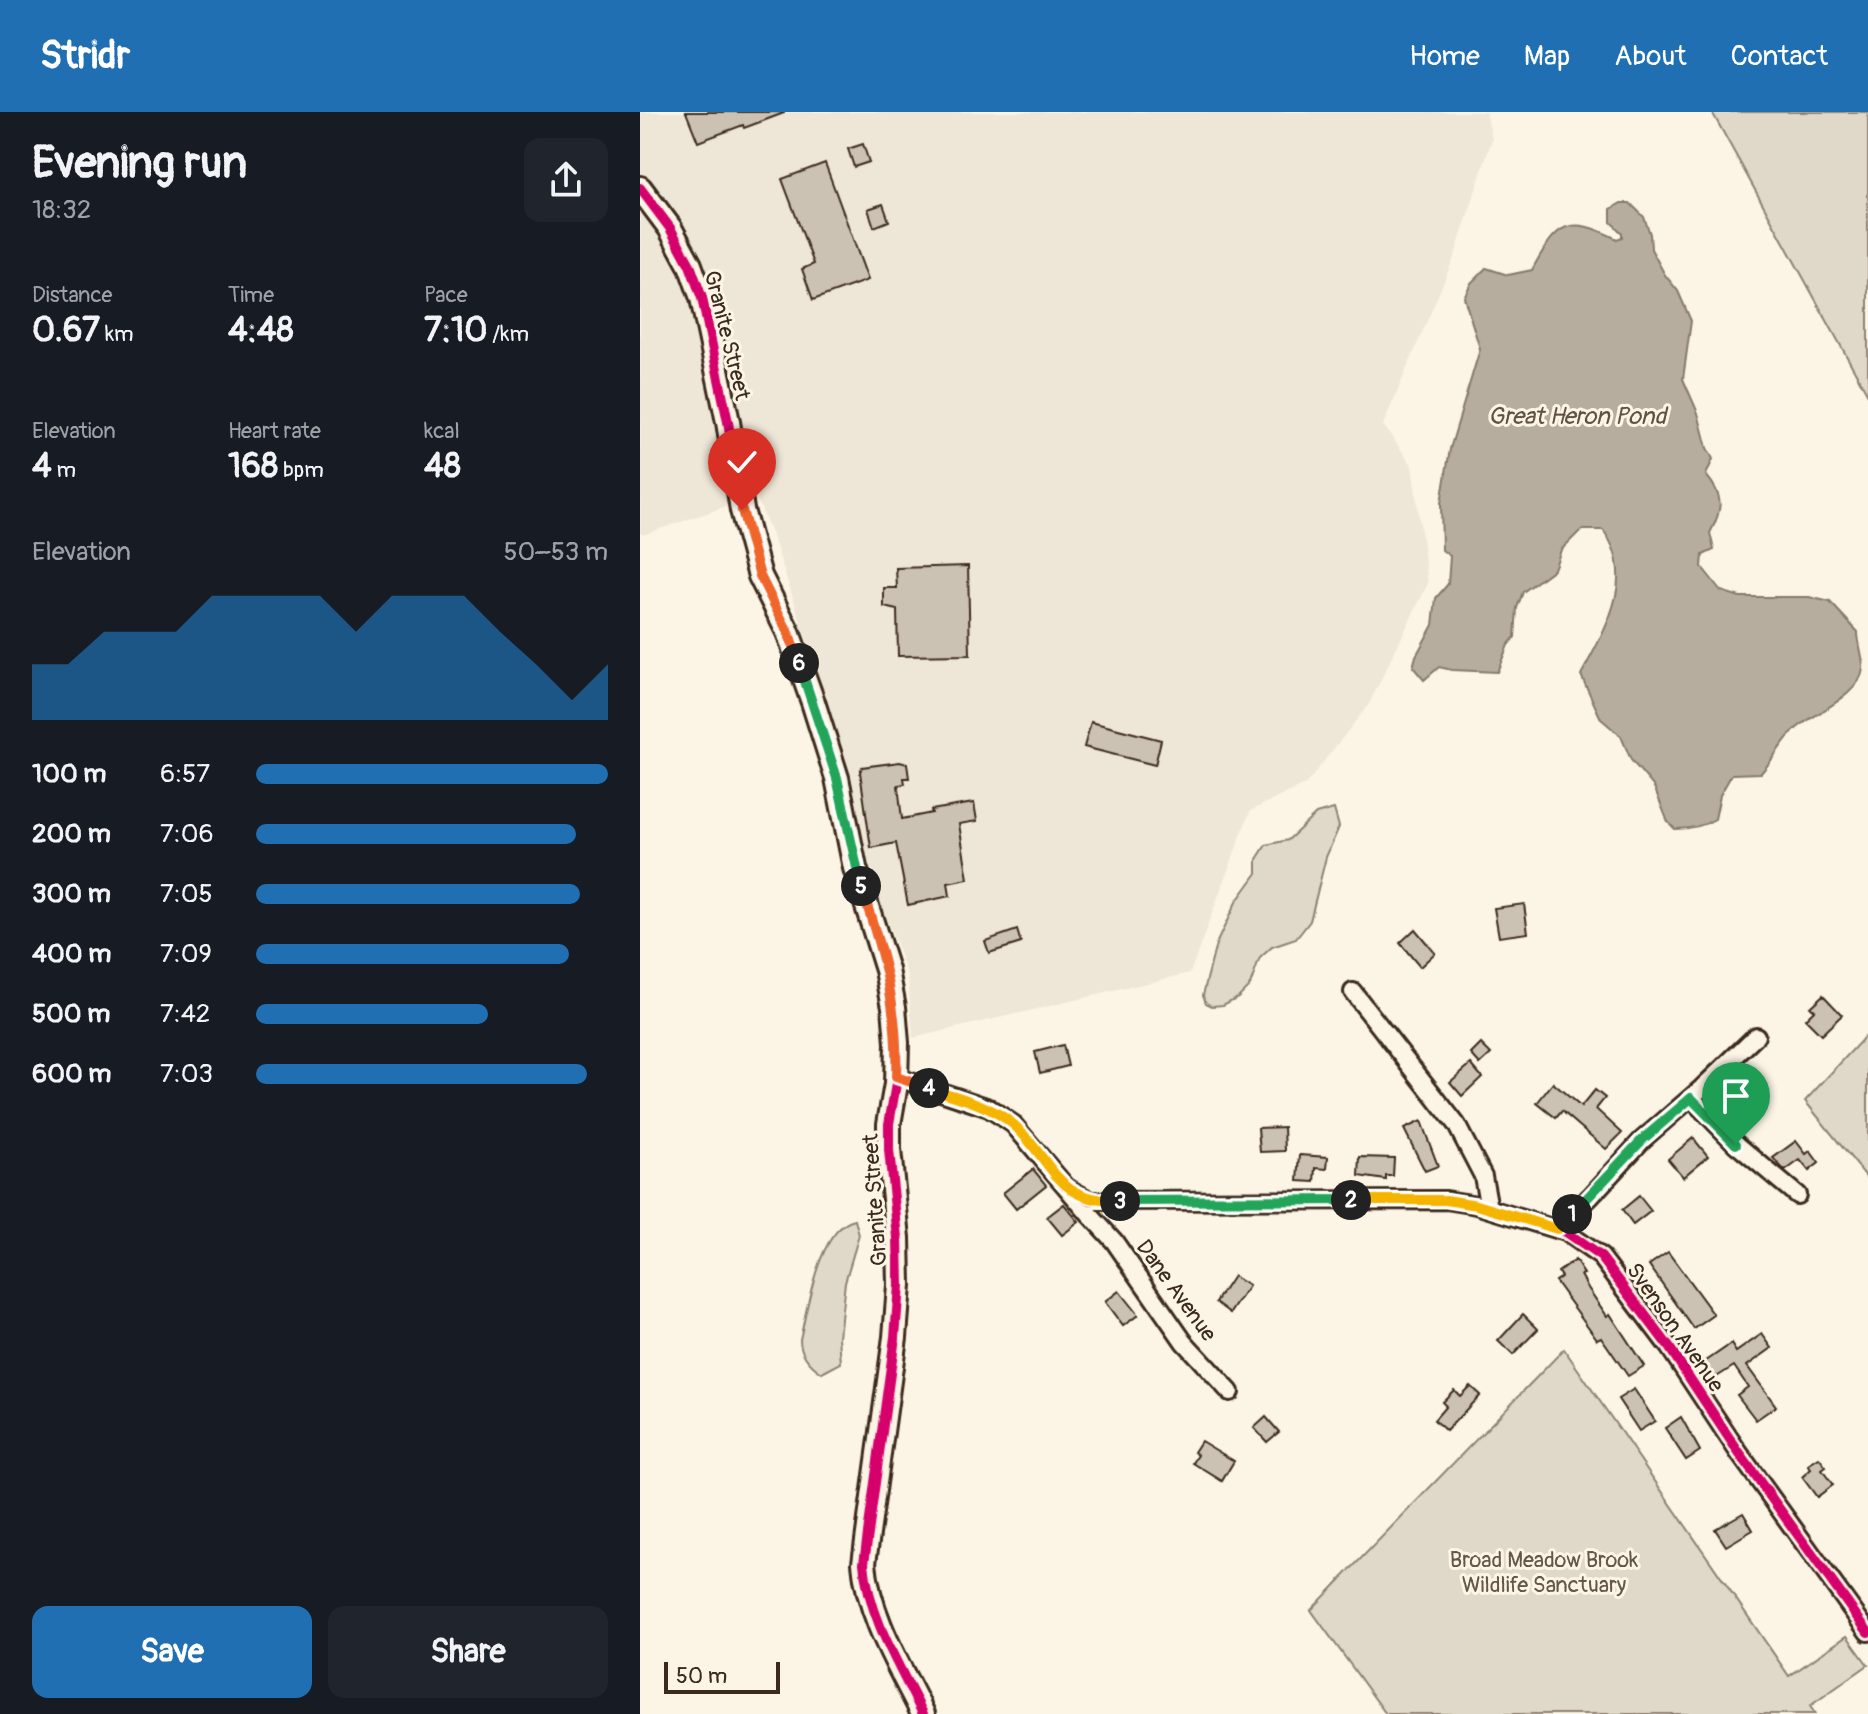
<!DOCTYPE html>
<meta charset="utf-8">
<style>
:root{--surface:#171b24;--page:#20242c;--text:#f1f3f6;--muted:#9ea1a6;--accent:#1f6fb2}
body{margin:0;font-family:Pangolin,sans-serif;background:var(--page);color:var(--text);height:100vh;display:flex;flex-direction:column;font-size:30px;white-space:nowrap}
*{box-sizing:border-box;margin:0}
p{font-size:26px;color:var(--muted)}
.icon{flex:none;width:44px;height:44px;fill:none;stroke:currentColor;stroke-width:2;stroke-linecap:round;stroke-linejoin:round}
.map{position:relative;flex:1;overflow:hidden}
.drawer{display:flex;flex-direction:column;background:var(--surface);width:640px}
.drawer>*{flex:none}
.scale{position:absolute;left:24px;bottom:20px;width:116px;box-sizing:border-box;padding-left:8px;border:4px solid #3b2a1e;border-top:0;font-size:22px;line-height:28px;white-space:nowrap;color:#3b2a1e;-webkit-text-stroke:6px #fcf5e5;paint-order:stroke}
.pin{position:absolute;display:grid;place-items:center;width:68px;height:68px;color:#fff;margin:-82px -34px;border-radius:50% 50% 50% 0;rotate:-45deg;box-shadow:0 0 8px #0007}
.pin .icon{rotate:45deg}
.km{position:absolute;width:40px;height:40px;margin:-20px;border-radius:50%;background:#222;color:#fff;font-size:22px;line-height:40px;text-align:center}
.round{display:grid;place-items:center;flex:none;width:84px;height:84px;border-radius:16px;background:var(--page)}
.headline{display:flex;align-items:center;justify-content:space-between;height:136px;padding:0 32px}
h1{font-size:44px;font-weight:700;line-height:60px}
.metrics{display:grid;grid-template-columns:repeat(3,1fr);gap:12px;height:136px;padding:8px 32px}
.metrics div{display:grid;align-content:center}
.metrics b{font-size:34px;font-weight:700}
.metrics small{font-size:22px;font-weight:400}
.metrics p{font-size:22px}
.chart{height:224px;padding:16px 32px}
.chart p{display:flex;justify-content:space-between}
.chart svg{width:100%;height:144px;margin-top:8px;fill:var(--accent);opacity:.7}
.cta{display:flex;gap:16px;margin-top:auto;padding:16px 32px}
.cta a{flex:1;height:92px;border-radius:16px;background:var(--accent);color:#fff;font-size:32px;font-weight:700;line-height:92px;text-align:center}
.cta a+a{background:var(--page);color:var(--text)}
ul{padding:0 32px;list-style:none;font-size:26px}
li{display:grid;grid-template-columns:128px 96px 1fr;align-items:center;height:60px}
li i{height:20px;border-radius:10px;background:var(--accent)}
header{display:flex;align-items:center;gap:48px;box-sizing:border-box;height:112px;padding:0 40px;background:var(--accent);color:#fff}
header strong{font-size:38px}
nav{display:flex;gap:44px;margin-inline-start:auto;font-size:28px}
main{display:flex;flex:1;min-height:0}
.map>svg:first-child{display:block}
.built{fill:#eee6d6}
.green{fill:#e0d8c8;stroke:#8e8173;stroke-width:2}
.water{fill:#b7ad9e;stroke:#85796b;stroke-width:2}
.building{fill:#ccc2b3;stroke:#3b2a1e;stroke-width:2}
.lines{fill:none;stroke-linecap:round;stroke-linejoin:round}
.street-casing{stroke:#3b2a1e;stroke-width:22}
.secondary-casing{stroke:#3b2a1e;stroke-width:28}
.street{stroke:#fcf5e5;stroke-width:16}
.secondary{stroke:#fcf5e5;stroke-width:22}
.cycleway-casing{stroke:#fcf5e5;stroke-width:15}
.cycleway{stroke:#d6006c;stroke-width:10}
.split-1-casing{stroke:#fff;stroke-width:16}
.split-2-casing{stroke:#fff;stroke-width:16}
.split-3-casing{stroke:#fff;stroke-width:16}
.split-4-casing{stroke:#fff;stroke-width:16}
.split-5-casing{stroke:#fff;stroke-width:16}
.split-6-casing{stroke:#fff;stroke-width:16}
.split-7-casing{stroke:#fff;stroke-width:16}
.split-1{stroke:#22a559;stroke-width:10}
.split-2{stroke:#f5b400;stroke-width:10}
.split-3{stroke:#22a559;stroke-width:10}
.split-4{stroke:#f5b400;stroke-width:10}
.split-5{stroke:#f0652b;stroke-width:10}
.split-6{stroke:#22a559;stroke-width:10}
.split-7{stroke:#f0652b;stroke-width:10}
.labels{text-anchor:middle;stroke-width:6;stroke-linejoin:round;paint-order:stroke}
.street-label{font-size:22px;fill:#3b2a1e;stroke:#fcf5e5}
.park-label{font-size:22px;fill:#645648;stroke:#fcf5e5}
.water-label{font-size:24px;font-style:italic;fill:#605144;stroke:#fcf5e5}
</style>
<header>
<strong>Stridr</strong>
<nav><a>Home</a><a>Map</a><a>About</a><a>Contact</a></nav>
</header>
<main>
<section class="drawer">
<div class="headline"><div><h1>Evening run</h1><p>18:32</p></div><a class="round"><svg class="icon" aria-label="share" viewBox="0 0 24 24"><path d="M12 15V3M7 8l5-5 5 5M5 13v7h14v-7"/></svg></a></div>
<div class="metrics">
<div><p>Distance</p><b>0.67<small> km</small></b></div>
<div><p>Time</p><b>4:48</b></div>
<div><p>Pace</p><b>7:10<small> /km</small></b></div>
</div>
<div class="metrics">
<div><p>Elevation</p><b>4<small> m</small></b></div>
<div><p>Heart rate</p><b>168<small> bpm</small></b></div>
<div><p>kcal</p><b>48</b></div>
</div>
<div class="chart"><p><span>Elevation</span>50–53 m</p>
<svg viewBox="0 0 160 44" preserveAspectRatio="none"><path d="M0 44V27L10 27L20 17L30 17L40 17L50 6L60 6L70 6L80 6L90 17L100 6L110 6L120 6L130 17L140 27L150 38L160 27V44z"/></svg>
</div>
<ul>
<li><b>100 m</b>6:57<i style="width:100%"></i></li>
<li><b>200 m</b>7:06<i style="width:91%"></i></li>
<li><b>300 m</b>7:05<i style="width:92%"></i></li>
<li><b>400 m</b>7:09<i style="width:89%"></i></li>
<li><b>500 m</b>7:42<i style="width:66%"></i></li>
<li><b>600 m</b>7:03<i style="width:94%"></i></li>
</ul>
<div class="cta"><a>Save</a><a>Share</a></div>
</section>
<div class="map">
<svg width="1228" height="1602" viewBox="0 0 1228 1602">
<rect width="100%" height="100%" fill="#fcf5e5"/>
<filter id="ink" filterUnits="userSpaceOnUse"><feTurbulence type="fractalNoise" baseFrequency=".0125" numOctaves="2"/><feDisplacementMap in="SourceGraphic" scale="16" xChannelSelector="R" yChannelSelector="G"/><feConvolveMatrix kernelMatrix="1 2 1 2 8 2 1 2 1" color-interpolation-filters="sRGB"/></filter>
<g filter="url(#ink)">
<!-- built -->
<polygon class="built" points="0,0 846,0 852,27 815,143 743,313 772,353 788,471 729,592 666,672 610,699 550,861 273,926 268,864 229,761 200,630 136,434 116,384 3,423 0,420"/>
<!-- green -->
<g class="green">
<polygon points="1072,0 1228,0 1228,283"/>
<polygon points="694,697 699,715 686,745 670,809 656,827 632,835 620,846 610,873 598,885 583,893 572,894 566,891 563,883 576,832 596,790 617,761 617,747 626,733 648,728 676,702"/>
<polygon points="1228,921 1228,1067 1165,989"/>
<path d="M215,1108L219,1123L205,1170L199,1225L201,1251L182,1261C170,1253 160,1242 160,1227C168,1195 178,1116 215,1108Z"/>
<polygon points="924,1237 1149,1564 1207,1524 1228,1553 1170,1594 1175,1602 746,1602 671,1498"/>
</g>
<!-- water -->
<path class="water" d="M981,91H990L1004,105L1010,122L1011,137L1025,163L1038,179L1051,209L1043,267L1058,301L1067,336L1073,347L1066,363C1084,384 1083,397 1070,421L1074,438L1063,443L1062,455L1081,479L1100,485H1169L1190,490L1218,520C1218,533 1224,546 1223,557C1220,584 1174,601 1156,617C1141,630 1134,647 1121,661L1092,662L1080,683L1075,707C1062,715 1050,717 1035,717L1028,710L1014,675L991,648L981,624L961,607L941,563C965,518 998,465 963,418H941L921,438L914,457L883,480L877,496L875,525L868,533L857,560L812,558L799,555L784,568L773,555L776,544L793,513L796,486L808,472L810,444L802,438L801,391L810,337L840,237L824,185L831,171L846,156L868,163L892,158C917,111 928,102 977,127L982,125V121L971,110V97Z"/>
<!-- building -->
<g class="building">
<polygon points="46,0 144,0 144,1 104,16 103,13 58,30"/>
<polygon points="223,32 229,50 214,55 208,37"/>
<polygon points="185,51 228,168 173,188 162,157 174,152 142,67"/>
<polygon points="243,92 249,109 234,115 228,97"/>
<polygon points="328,454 330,543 258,544 257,498 244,495 244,476 257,476 256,456"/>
<polygon points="451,610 521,628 515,653 444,635"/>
<polygon points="260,650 267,652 269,666 264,666 265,672 258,673 262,707 292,701 291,698 334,691 337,709 319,712 328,767 308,771 310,784 268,793 256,731 231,736 220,660 222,655"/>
<polygon points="884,792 888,821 859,825 854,796"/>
<polygon points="775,817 795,841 780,855 760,831"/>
<polygon points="377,818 381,831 349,841 345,829"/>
<polygon points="1183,883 1202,903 1181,923 1165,907 1174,898 1170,895"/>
<polygon points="841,932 851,942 840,952 831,942"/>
<polygon points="423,933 428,954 400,961 395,940"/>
<polygon points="831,952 842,965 822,984 810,970"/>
<polygon points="913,971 941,995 955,978 965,986 956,997 982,1021 966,1037 922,999 916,1006 897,991"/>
<polygon points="781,1009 798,1054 785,1059 764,1017"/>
<polygon points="644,1015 645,1039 620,1040 618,1016"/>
<polygon points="1053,1026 1068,1044 1043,1065 1028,1047"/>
<polygon points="1156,1029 1166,1042 1170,1039 1179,1051 1169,1059 1160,1048 1145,1059 1133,1046"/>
<polygon points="660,1043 688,1045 687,1057 676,1056 675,1070 658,1069"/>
<polygon points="720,1045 754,1046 753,1064 746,1064 746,1068 719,1064"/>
<polygon points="393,1057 406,1073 376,1097 363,1081"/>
<polygon points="999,1084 1011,1099 993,1113 982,1098"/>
<polygon points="424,1092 439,1110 422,1123 407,1105"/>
<polygon points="1028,1140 1074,1203 1054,1217 1009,1153"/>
<polygon points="935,1148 944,1162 941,1163 948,1176 967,1204 970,1202 1004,1254 988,1264 961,1225 957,1227 915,1169 921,1165 918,1160"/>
<polygon points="593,1164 609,1174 591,1201 576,1190"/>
<polygon points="479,1179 498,1203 483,1214 465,1190"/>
<polygon points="883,1202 898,1217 873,1243 858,1229"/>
<polygon points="1122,1222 1132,1236 1107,1254 1136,1294 1116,1308 1097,1283 1108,1275 1094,1254 1075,1266 1073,1263 1064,1269 1056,1256 1091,1232 1096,1240"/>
<polygon points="830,1274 840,1283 806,1319 794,1308 806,1294 802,1290 814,1278 820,1284"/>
<polygon points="994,1277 1015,1309 999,1319 978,1287"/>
<polygon points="626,1305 639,1320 627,1330 614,1316"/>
<polygon points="1041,1305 1060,1339 1046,1348 1025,1316"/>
<polygon points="561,1329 594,1349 582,1369 553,1351 558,1343 554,1340"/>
<polygon points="1179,1346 1186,1355 1182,1358 1193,1373 1177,1385 1162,1365 1171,1357 1168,1353"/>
<polygon points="1103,1401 1113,1418 1086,1434 1075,1417"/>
</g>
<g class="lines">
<defs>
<g id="street">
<polyline points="713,880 816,1012 843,1064 849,1096"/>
<polyline points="256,965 349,996 373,1012 449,1102 474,1129 544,1230 590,1280"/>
<polyline points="1051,986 1096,1032 1157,1083"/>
<polyline points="429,1077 451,1089 806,1088 837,1093 925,1120 961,1145 1029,1235 1099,1341 1228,1520"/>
<polyline points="917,1117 951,1084 1002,1028 1062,976 1116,924"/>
</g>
<path id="secondary" d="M0,76L30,116L50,153L62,186L88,310L102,398L120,464L148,520L173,590L197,666L215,756L247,858L254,895L257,931L256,972L249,1012V1038L258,1126L259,1173L255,1225L224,1451C228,1504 260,1555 283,1602"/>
</defs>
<!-- street casing -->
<use href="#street" class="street-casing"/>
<!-- secondary casing -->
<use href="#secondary" class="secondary-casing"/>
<!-- street -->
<use href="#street" class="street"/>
<!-- secondary -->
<use href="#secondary" class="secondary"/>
<defs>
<g id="cycleway">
<path d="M0,76L30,116L50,153L62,186L88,310L102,398L120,464L148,520L173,590L197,666L215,756L247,858L254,895L257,931L256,972L249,1012V1038L258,1126L259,1173L255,1225L224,1451C228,1504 260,1555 283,1602"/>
<polyline points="429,1077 451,1089 806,1088 837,1093 925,1120 961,1145 1029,1235 1099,1341 1228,1520"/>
</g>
</defs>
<!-- cycleway casing -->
<use href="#cycleway" class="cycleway-casing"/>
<!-- cycleway -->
<use href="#cycleway" class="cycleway"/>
</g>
</g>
<g class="lines" filter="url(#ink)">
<defs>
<polyline id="split-1" points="932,1102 1002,1028 1051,986 1096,1032"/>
<polyline id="split-2" points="711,1088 806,1088 837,1093 917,1117 932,1102"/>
<polyline id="split-3" points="480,1089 711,1088"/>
<path id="split-4" d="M289,976C318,985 351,993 374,1013C414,1050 415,1090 480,1089"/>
<path id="split-5" d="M221,774C243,842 259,893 256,965L289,976"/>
<polyline id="split-6" points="159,551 197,666 221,774"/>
<polyline id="split-7" points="102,398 120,464 148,520 159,551"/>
</defs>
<!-- split-1 casing -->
<use href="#split-1" class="split-1-casing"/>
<!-- split-2 casing -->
<use href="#split-2" class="split-2-casing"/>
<!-- split-3 casing -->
<use href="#split-3" class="split-3-casing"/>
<!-- split-4 casing -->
<use href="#split-4" class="split-4-casing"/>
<!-- split-5 casing -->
<use href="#split-5" class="split-5-casing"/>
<!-- split-6 casing -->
<use href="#split-6" class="split-6-casing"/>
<!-- split-7 casing -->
<use href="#split-7" class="split-7-casing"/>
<!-- split-1 -->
<use href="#split-1" class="split-1"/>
<!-- split-2 -->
<use href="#split-2" class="split-2"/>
<!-- split-3 -->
<use href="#split-3" class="split-3"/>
<!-- split-4 -->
<use href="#split-4" class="split-4"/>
<!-- split-5 -->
<use href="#split-5" class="split-5"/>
<!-- split-6 -->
<use href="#split-6" class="split-6"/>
<!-- split-7 -->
<use href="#split-7" class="split-7"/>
</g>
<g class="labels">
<!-- street labels -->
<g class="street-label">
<text transform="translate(88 223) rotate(76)" y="8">Granite Street</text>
<text transform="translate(234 1088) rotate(-94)" y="8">Granite Street</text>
<text transform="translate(537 1178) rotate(54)" y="8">Dane Avenue</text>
<text transform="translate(1036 1215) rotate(55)" y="8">Svenson Avenue</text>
</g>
<!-- park labels -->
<g class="park-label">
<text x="904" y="1455">Broad Meadow Brook<tspan x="904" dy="25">Wildlife Sanctuary</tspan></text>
</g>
<!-- water labels -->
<g class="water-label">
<text x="937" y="312">Great Heron Pond</text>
</g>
</g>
</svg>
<div class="scale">50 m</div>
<div class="pin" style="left:1096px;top:1032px;background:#1e9e55"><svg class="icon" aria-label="arrive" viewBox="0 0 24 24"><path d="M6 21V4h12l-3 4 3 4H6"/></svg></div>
<div class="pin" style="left:102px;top:398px;background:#d93025"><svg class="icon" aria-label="check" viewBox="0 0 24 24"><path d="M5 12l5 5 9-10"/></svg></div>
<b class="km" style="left:932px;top:1102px">1</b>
<b class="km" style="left:711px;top:1088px">2</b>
<b class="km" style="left:480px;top:1089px">3</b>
<b class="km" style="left:289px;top:976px">4</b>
<b class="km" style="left:221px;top:774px">5</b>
<b class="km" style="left:159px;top:551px">6</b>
</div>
</main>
